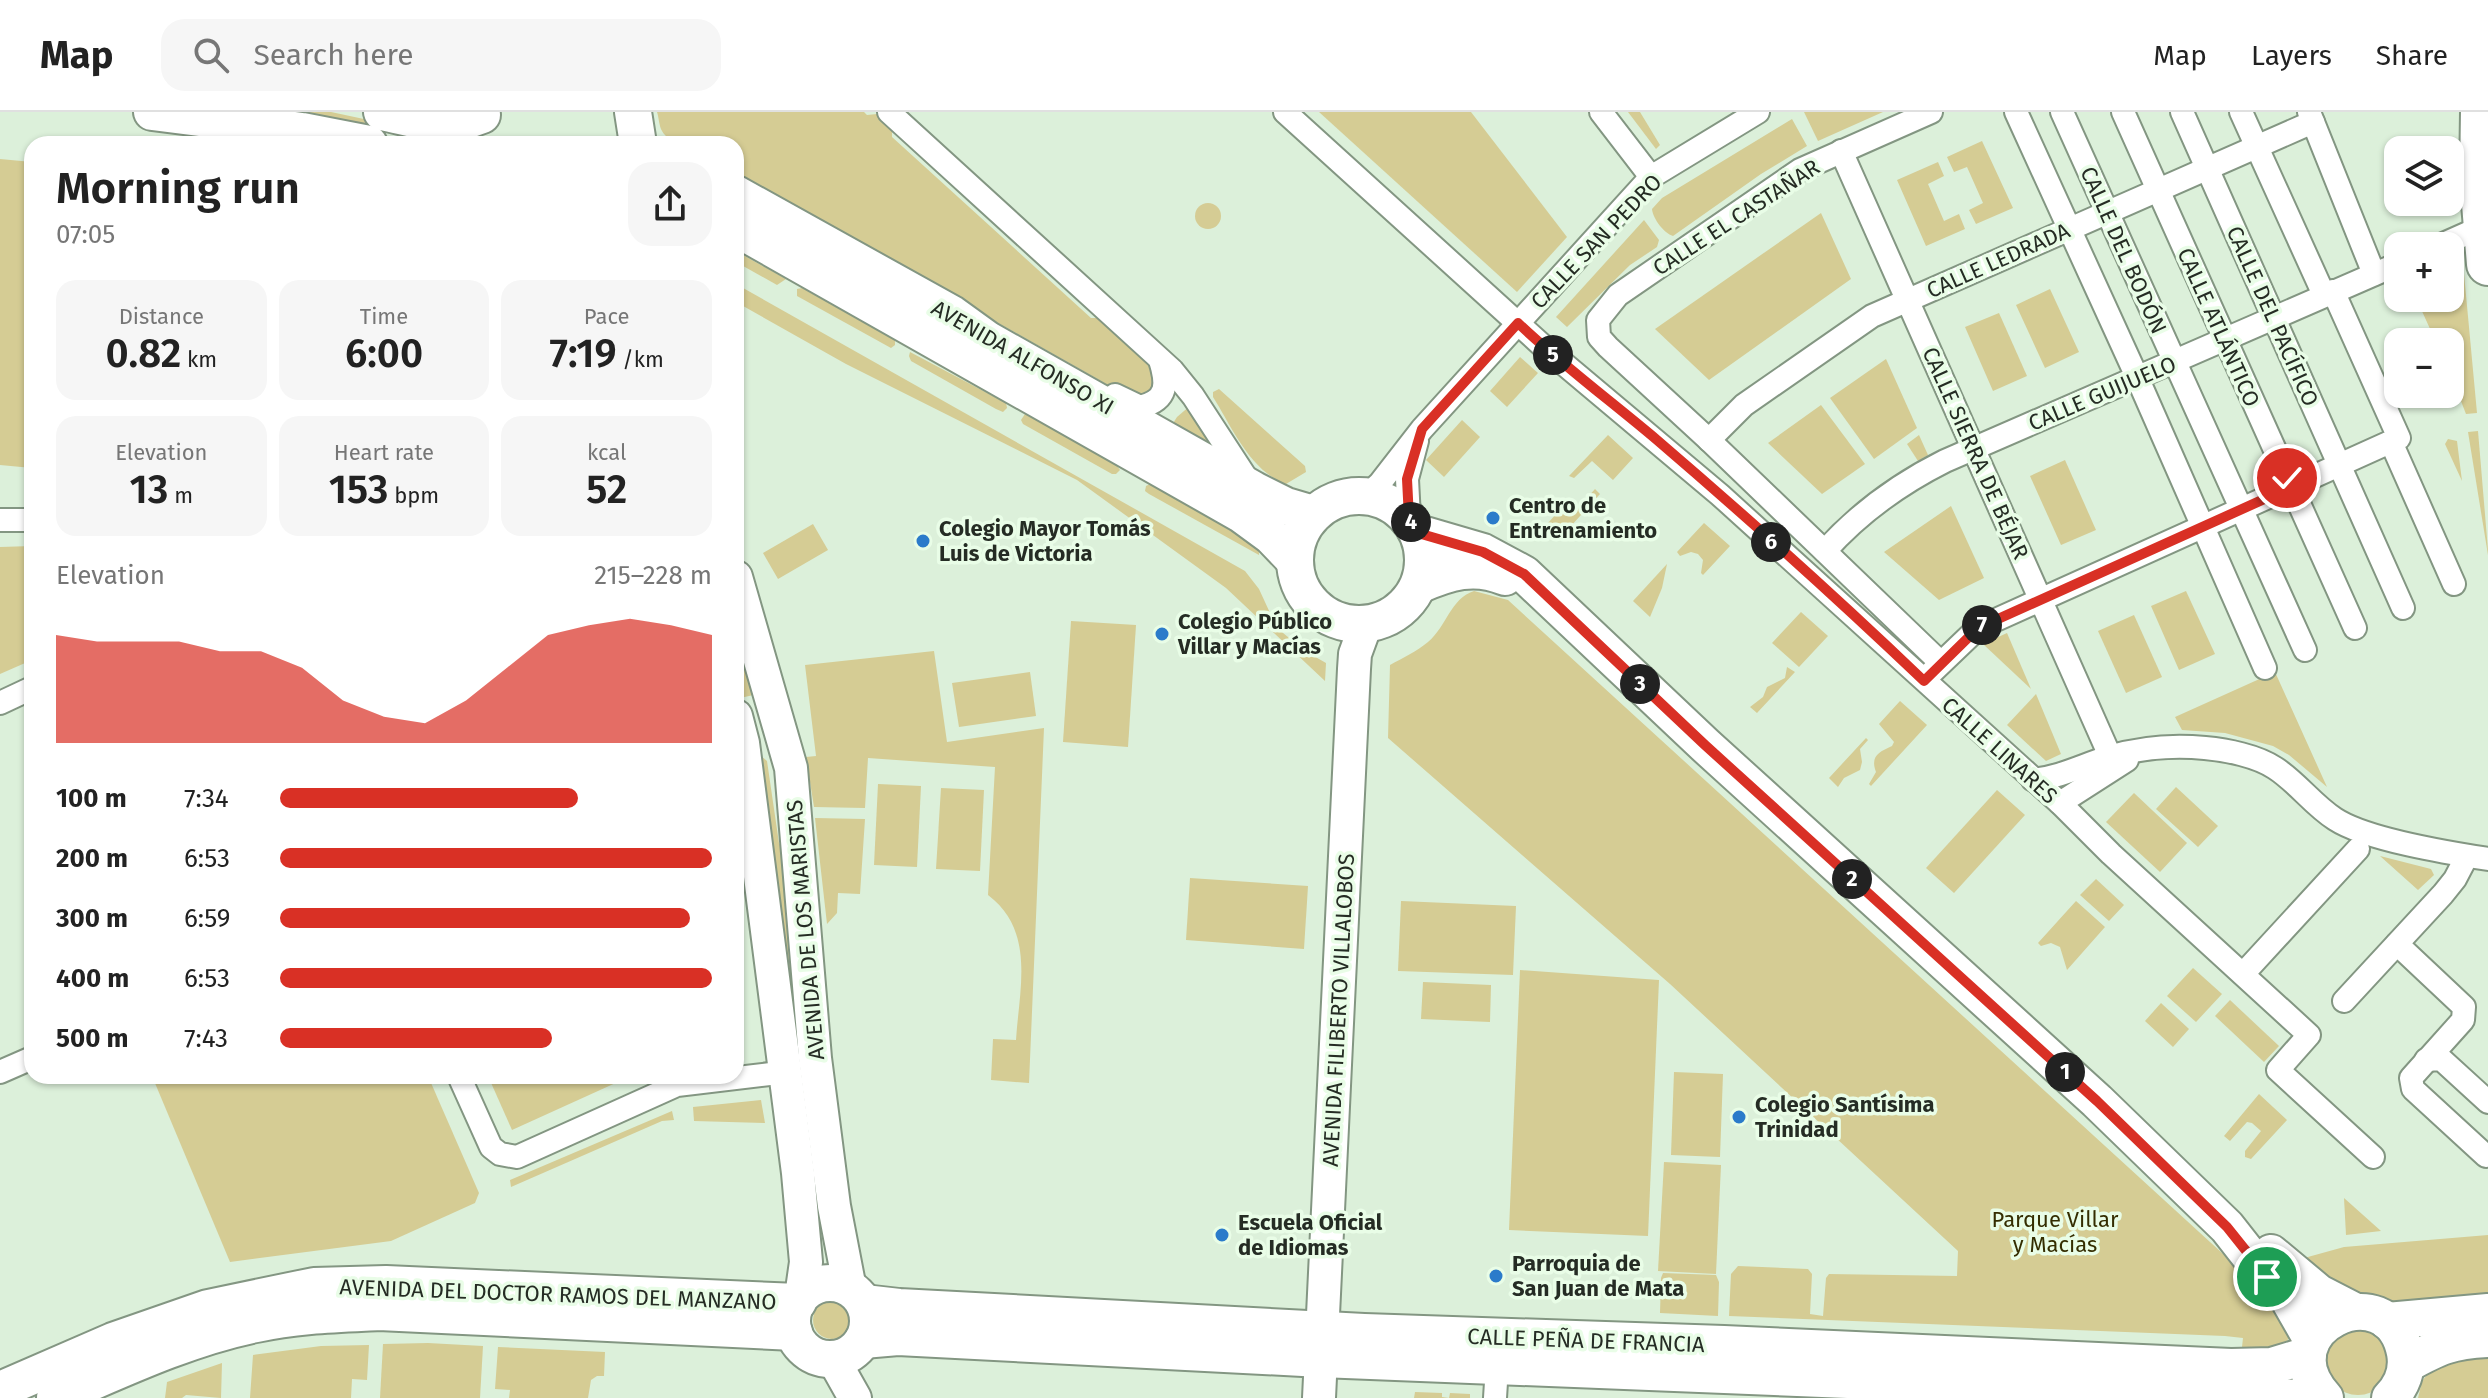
<!DOCTYPE html>
<meta charset="utf-8">
<style>
:root{--surface:#fff;--page:#f6f6f6;--text:#222;--muted:#767676;--line:#e0e0e0;--accent:#d93025}
body{margin:0;font-family:"Fira Sans",sans-serif;background:var(--page);color:var(--text);height:100vh;display:flex;flex-direction:column;font-size:30px;white-space:nowrap}
*{box-sizing:border-box;margin:0}
p{font-size:26px;color:var(--muted)}
.icon{flex:none;width:44px;height:44px;fill:none;stroke:currentColor;stroke-width:2;stroke-linecap:round;stroke-linejoin:round}
.map{position:relative;flex:1;overflow:hidden}
.details{position:absolute;left:24px;top:24px;width:720px;height:948px;display:flex;flex-direction:column;background:var(--surface);border-radius:24px;box-shadow:0 2px 6px #0004}
.details>*{flex:none}
.fabs{position:absolute;left:2384px;top:24px;display:grid;gap:16px}
.fabs a{display:grid;place-items:center;width:80px;height:80px;border-radius:16px;background:var(--surface);box-shadow:0 2px 6px #0004;font-size:40px}
.pin{position:absolute;display:grid;place-items:center;width:68px;height:68px;color:#fff;margin:-34px;border:4px solid #fff;border-radius:50%;box-shadow:0 2px 8px #0007}
.km{position:absolute;width:40px;height:40px;margin:-20px;border-radius:50%;background:#222;color:#fff;font-size:22px;line-height:40px;text-align:center}
.round{display:grid;place-items:center;flex:none;width:84px;height:84px;border-radius:24px;background:var(--page)}
.overview{display:flex;align-items:center;justify-content:space-between;height:136px;padding:0 32px}
h1{font-size:44px;font-weight:600;line-height:60px}
.figures{display:grid;grid-template-columns:repeat(3,1fr);gap:12px;height:136px;padding:8px 32px}
.figures div{display:grid;align-content:center;border-radius:20px;background:var(--page);text-align:center}
.figures b{font-size:40px;font-weight:600}
.figures small{font-size:22px;font-weight:400}
.figures p{font-size:22px}
.chart{height:224px;padding:16px 32px}
.chart p{display:flex;justify-content:space-between}
.chart svg{width:100%;height:144px;margin-top:8px;fill:var(--accent);opacity:.7}
ul{padding:0 32px;list-style:none;font-size:26px}
li{display:grid;grid-template-columns:128px 96px 1fr;align-items:center;height:60px}
li i{height:20px;border-radius:10px;background:var(--accent)}
header{display:flex;align-items:center;gap:48px;box-sizing:border-box;height:112px;padding:0 40px;background:var(--surface);border-bottom:2px solid var(--line)}
header strong{font-size:38px}
nav{display:flex;gap:44px;margin-inline-start:auto;font-size:28px}
.search{width:560px;height:72px;background:var(--page);display:flex;align-items:center;gap:20px;box-sizing:border-box;padding:0 28px;border-radius:24px;color:var(--muted);font-size:30px}
.map>svg:first-child{display:block}
.green{fill:#d5cc94}
.lines{fill:none;stroke-linecap:round;stroke-linejoin:round}
.street-casing{stroke:#839682;stroke-width:26}
.secondary-casing{stroke:#839682;stroke-width:36}
.primary-casing{stroke:#839682;stroke-width:40}
.highway-casing{stroke:#839682;stroke-width:46}
.street{stroke:#fff;stroke-width:22}
.secondary{stroke:#fff;stroke-width:32}
.primary{stroke:#fff;stroke-width:36}
.highway{stroke:#fff;stroke-width:42}
.route-casing{stroke:#fff;stroke-width:16}
.route{stroke:#d93025;stroke-width:10}
.poi-dot{fill:#2b7bca;stroke:#e9fde7;stroke-width:3}
.labels{text-anchor:middle;stroke-width:7;stroke-linejoin:round;paint-order:stroke}
.street-label{font-size:22px;fill:#252c24;stroke:#e9fde7}
.poi-label{font-size:22px;font-weight:bold;fill:#252c24;stroke:#e9fde7;text-anchor:start}
.park-label{font-size:22px;fill:#342d01;stroke:#e9fde7}
</style>
<header>
<strong>Map</strong>
<div class="search"><svg class="icon" aria-label="search" viewBox="0 0 24 24"><circle cx="10" cy="10" r="6"/><path d="M15 15l6 6"/></svg>Search here</div>
<nav><a>Map</a><a>Layers</a><a>Share</a></nav>
</header>
<div class="map">
<svg width="2488" height="1286" viewBox="0 0 2488 1286">
<rect width="100%" height="100%" fill="#dcf0da"/>
<!-- green -->
<g class="green">
<polygon points="277,0 331,0 420,19 418,26"/>
<path d="M657,0H864L867,3L877,2L892,16V25L1091,206H1100L1153,254L1158,263L1150,283L1131,286L736,63V32C716,32 674,40 662,19C659,14 659,6 657,0Z"/>
<polygon points="1319,0 1471,0 1567,125 1517,180"/>
<polygon points="1628,0 1640,0 1660,33 1656,37"/>
<polygon points="1804,0 1883,0 1818,29"/>
<path d="M1792,7L1807,34L1761,62L1673,124C1664,121 1653,107 1652,97L1662,86Z"/>
<polygon points="1982,29 2013,96 1976,112 1969,98 1983,91 1967,55 1954,60 1947,45"/>
<polygon points="0,47 32,50 32,356 0,353"/>
<polygon points="1938,50 1944,64 1928,72 1944,109 1959,102 1965,117 1926,134 1897,68"/>
<circle cx="1208" cy="104" r="13"/>
<polygon points="1821,101 1851,167 1709,268 1655,217"/>
<polygon points="1644,108 1659,128 1657,135 1630,153 1567,215 1556,205"/>
<polygon points="736,139 786,167 777,173 736,150"/>
<polygon points="2460,139 2462,140 2477,301 2466,302 2450,261 2450,230 2436,230 2416,186 2450,186 2450,143"/>
<polygon points="736,172 1245,459 1259,477 1277,516 1305,539 1326,551 1325,569 1226,476 1077,368 846,252 736,190"/>
<polygon points="802,176 895,228 895,233 891,236 797,184 797,177"/>
<polygon points="2050,177 2079,240 2045,256 2016,193"/>
<polygon points="1999,201 2027,264 1993,279 1965,215"/>
<polygon points="910,240 1006,291 1007,296 1003,300 996,297 911,249 909,244"/>
<polygon points="1520,245 1538,261 1507,295 1490,279"/>
<polygon points="1886,247 1917,316 1874,347 1830,286"/>
<path d="M1219,277L1305,354L1306,360L1286,372C1250,359 1232,315 1213,285V280Z"/>
<polygon points="1191,293 1223,341 1170,316 1177,305"/>
<polygon points="1821,293 1865,352 1822,382 1768,331"/>
<polygon points="1025,302 1115,351 1120,358 1116,362 1112,362 1023,312 1021,308"/>
<polygon points="1462,308 1480,325 1444,365 1426,348"/>
<polygon points="2478,319 2488,438 2488,443 2468,320"/>
<polygon points="1608,323 1633,346 1613,368 1592,349 1574,366 1569,364"/>
<polygon points="1919,323 1928,343 1918,349 1907,332"/>
<polygon points="2448,327 2457,329 2462,369 2445,332"/>
<polygon points="2065,348 2096,418 2061,433 2030,364"/>
<polygon points="1150,372 1259,434 1259,443 1149,382 1145,379 1146,374"/>
<polygon points="1595,377 1600,382 1561,425 1548,411 1567,390 1576,398"/>
<polygon points="1951,394 1984,466 1939,488 1884,440"/>
<polygon points="1704,411 1730,434 1703,463 1701,461 1703,448 1698,442 1691,440 1680,444 1677,440"/>
<polygon points="813,412 828,438 778,467 763,441"/>
<polygon points="32,434 32,548 0,562 0,435"/>
<polygon points="1667,452 1662,476 1650,505 1633,489"/>
<path d="M1474,479L1508,488L2280,1194C2289,1212 2295,1222 2281,1239L2241,1244L2243,1226L2225,1224L1729,1204L1731,1162L1738,1154L1808,1157L1812,1162L1810,1202L1823,1204L1826,1166L1829,1162L1957,1164L1958,1139L1670,872L1388,626L1390,553C1403,546 1417,539 1428,530C1447,514 1450,487 1474,479Z"/>
<polygon points="2186,479 2215,542 2179,558 2151,494"/>
<polygon points="1801,500 1828,524 1799,555 1772,531"/>
<polygon points="2134,503 2162,565 2126,581 2098,519"/>
<polygon points="736,506 758,582 740,586 736,569"/>
<polygon points="1071,509 1136,513 1128,635 1063,630"/>
<polygon points="2007,521 2031,577 1983,532"/>
<path d="M934,539L947,630L1044,616L1029,971L991,968L993,927L1016,928C1019,878 1036,819 988,783L995,655L868,646L865,696L814,695L806,645L816,644L805,553Z"/>
<polygon points="1787,555 1795,560 1757,601 1750,595 1763,585 1767,575 1785,566"/>
<polygon points="1030,560 1036,604 959,615 952,571"/>
<polygon points="2275,560 2327,675 2289,643 2273,634 2225,621 2182,618 2175,605"/>
<polygon points="2036,582 2061,642 2046,649 2007,613"/>
<path d="M1900,589L1927,613L1871,674L1869,672L1876,660C1870,644 1879,640 1892,634L1894,630L1879,612Z"/>
<polygon points="1866,626 1868,628 1860,637 1862,650 1860,658 1844,666 1838,675 1829,666"/>
<polygon points="761,644 767,649 779,731 786,743 821,1088 813,1072 759,646"/>
<polygon points="878,672 921,674 917,755 874,753"/>
<polygon points="2176,675 2218,714 2198,735 2156,697"/>
<polygon points="941,676 984,678 980,759 936,757"/>
<polygon points="1997,678 2025,703 1954,781 1926,756"/>
<polygon points="2134,681 2187,731 2160,760 2106,710"/>
<polygon points="815,706 865,707 860,782 838,781 837,801 827,812"/>
<polygon points="2380,744 2431,757 2434,763 2418,778"/>
<polygon points="1190,766 1308,774 1304,837 1186,828"/>
<polygon points="2096,767 2124,793 2109,809 2080,783"/>
<polygon points="1401,789 1516,794 1513,863 1398,859"/>
<polygon points="2076,789 2105,815 2067,858 2060,835 2051,831 2041,834 2038,831"/>
<polygon points="2193,856 2222,882 2196,910 2167,884"/>
<polygon points="1520,858 1659,868 1648,1124 1509,1118"/>
<polygon points="1423,870 1491,873 1490,910 1421,907"/>
<polygon points="2230,888 2279,934 2264,950 2215,904"/>
<polygon points="2161,891 2189,917 2173,935 2145,909"/>
<polygon points="1674,960 1723,962 1720,1045 1671,1043"/>
<polygon points="152,964 428,964 479,1081 475,1091 391,1129 230,1150"/>
<polygon points="488,964 631,964 512,1018"/>
<polygon points="2259,982 2287,1008 2251,1047 2245,1045 2245,1039 2261,1019 2252,1011 2247,1010 2230,1029 2224,1024"/>
<polygon points="761,988 765,1011 694,1009 693,995"/>
<polygon points="672,999 674,1008 662,1009 511,1075 510,1068"/>
<polygon points="1664,1050 1721,1053 1716,1162 1658,1159"/>
<polygon points="2344,1086 2381,1119 2346,1123"/>
<path d="M2488,1123V1188C2461,1190 2433,1194 2407,1192C2367,1190 2330,1168 2297,1148L2344,1135Z"/>
<polygon points="1663,1161 1716,1163 1719,1170 1718,1204 1660,1201 1661,1166"/>
<circle cx="832" cy="1208" r="19"/>
<circle cx="2358" cy="1250" r="33"/>
<polygon points="428,1231 483,1234 480,1286 380,1286 383,1232"/>
<polygon points="369,1233 367,1268 352,1267 351,1286 250,1286 253,1243 321,1234"/>
<polygon points="498,1235 605,1240 604,1264 597,1264 591,1268 588,1286 509,1286 510,1278 495,1277"/>
<polygon points="2488,1243 2488,1286 2418,1286 2422,1269 2435,1253"/>
<polygon points="222,1251 221,1286 186,1283 182,1286 165,1286 167,1270"/>
<polygon points="1415,1280 1442,1281 1442,1285 1449,1286 1450,1281 1470,1282 1470,1286 1414,1286"/>
</g>
<g class="lines">
<defs>
<g id="street">
<polyline points="889,0 1172,258 1193,284 1249,370"/>
<polyline points="1285,0 1545,236 1720,383 2060,691 2111,742 2309,923 2278,958 2373,1045"/>
<polyline points="1601,0 1651,65"/>
<polyline points="1931,0 1800,58 1618,183 1598,208 1599,225 1608,235 1709,328 1941,551"/>
<polyline points="2016,0 2137,265 2265,556"/>
<polyline points="2062,0 2305,538"/>
<polyline points="2123,0 2355,516"/>
<polyline points="2182,0 2403,496"/>
<polyline points="2241,0 2324,183"/>
<polyline points="2309,0 2374,162"/>
<polyline points="1841,39 2110,644"/>
<polyline points="2439,134 2484,114"/>
<path d="M1115,283L1140,295C1169,288 1167,271 1160,248"/>
<polyline points="1709,328 1744,293 1872,204 2313,10"/>
<polyline points="2391,330 2454,472"/>
<polyline points="1366,384 1380,371 1422,317 1651,65 1758,0"/>
<polyline points="1409,406 1407,367 1417,329"/>
<polyline points="0,408 32,408"/>
<path d="M1825,439C1859,401 1899,372 1945,349L2398,152"/>
<polyline points="1932,560 1978,516 2399,326 2333,179"/>
<polyline points="0,591 32,576"/>
<path d="M2033,668C2061,665 2083,653 2109,645C2139,636 2174,633 2205,636C2227,638 2257,644 2275,656C2297,670 2313,693 2335,707C2367,728 2449,741 2488,747"/>
<polyline points="2060,691 2127,648"/>
<polyline points="2397,832 2464,895 2463,908 2411,966 2413,977 2486,1044 2488,1042"/>
<polyline points="2243,862 2358,737"/>
<polyline points="2344,889 2443,782 2455,767 2467,744"/>
<polyline points="2426,948 2441,947 2488,990"/>
<polyline points="0,960 32,946"/>
<polyline points="459,964 491,1035 500,1042 517,1045 677,973 787,960"/>
<polyline points="1495,1286 1497,1254"/>
</g>
<g id="secondary">
<polyline points="736,465 791,656 815,946 834,1094 850,1177"/>
<polyline points="736,604 743,631 798,1061 806,1150 801,1185"/>
<polyline points="833,1247 855,1286"/>
<polyline points="1319,1286 1354,557 1355,542 1366,512"/>
</g>
<g id="primary">
<polyline points="152,0 302,19 369,32"/>
<path d="M382,0C421,8 443,19 482,3"/>
<polyline points="633,0 638,32"/>
<polyline points="736,82 952,202 988,228 1254,378 1286,394 1313,402"/>
<polyline points="736,116 1241,402 1271,424 1294,448"/>
<circle cx="1359" cy="448" r="64"/>
<polyline points="1418,421 1483,440 1524,462 1705,633 2097,989 2227,1115 2260,1157 2288,1186 2312,1228"/>
<path d="M1419,473C1449,460 1474,452 1505,465"/>
<polyline points="2271,1141 2319,1181 2354,1199"/>
<circle cx="830" cy="1209" r="38"/>
<polyline points="864,1191 899,1195 1364,1220 1724,1232 2231,1255 2272,1254 2308,1243"/>
<polyline points="2387,1209 2488,1200"/>
<polyline points="863,1228 898,1225 1321,1247 2299,1286"/>
<path d="M2407,1252C2439,1234 2451,1229 2488,1227"/>
<polyline points="0,1278 113,1229 208,1196 314,1174 386,1172 798,1190"/>
<path d="M55,1286C120,1258 187,1226 256,1212C296,1203 338,1202 379,1200L794,1220"/>
<path d="M2325,1286C2262,1217 2389,1157 2405,1241C2408,1258 2402,1274 2390,1286"/>
</g>
<polyline id="highway" points="2482,0 2481,67 2488,152"/>
</defs>
<!-- street casing -->
<use href="#street" class="street-casing"/>
<!-- secondary casing -->
<use href="#secondary" class="secondary-casing"/>
<!-- primary casing -->
<use href="#primary" class="primary-casing"/>
<!-- highway casing -->
<use href="#highway" class="highway-casing"/>
<!-- street -->
<use href="#street" class="street"/>
<!-- secondary -->
<use href="#secondary" class="secondary"/>
<!-- primary -->
<use href="#primary" class="primary"/>
<!-- highway -->
<use href="#highway" class="highway"/>
</g>
<g class="lines">
<defs>
<path id="route" d="M2267,1165L2227,1115L2097,989L1705,633L1524,462L1483,440L1418,421L1409,406L1407,367L1422,317L1518,211C1562,253 1611,289 1657,328C1748,406 1838,487 1924,569L1978,516L2291,375L2287,366"/>
</defs>
<!-- route casing -->
<use href="#route" class="route-casing"/>
<!-- route -->
<use href="#route" class="route"/>
</g>
<!-- markers -->
<g class="poi-dot">
<circle cx="1493" cy="406" r="8"/>
<circle cx="923" cy="429" r="8"/>
<circle cx="1162" cy="522" r="8"/>
<circle cx="1739" cy="1005" r="8"/>
<circle cx="1222" cy="1123" r="8"/>
<circle cx="1496" cy="1164" r="8"/>
</g>
<g class="labels">
<!-- street labels -->
<g class="street-label">
<text transform="translate(1736 105) rotate(-33)" y="8">CALLE EL CASTAÑAR</text>
<text transform="translate(1596 129) rotate(-46)" y="8">CALLE SAN PEDRO</text>
<text transform="translate(2124 138) rotate(66)" y="8">CALLE DEL BODÓN</text>
<text transform="translate(1998 148) rotate(-24)" y="8">CALLE LEDRADA</text>
<text transform="translate(2273 204) rotate(66)" y="8">CALLE DEL PACÍFICO</text>
<text transform="translate(2219 215) rotate(66)" y="8">CALLE ATLÁNTICO</text>
<text transform="translate(1023 245) rotate(30)" y="8">AVENIDA ALFONSO XI</text>
<text transform="translate(2102 281) rotate(-23)" y="8">CALLE GUIJUELO</text>
<text transform="translate(1976 341) rotate(66)" y="8">CALLE SIERRA DE BÉJAR</text>
<text transform="translate(2000 638) rotate(42)" y="8">CALLE LINARES</text>
<text transform="translate(805 818) rotate(-95)" y="8">AVENIDA DE LOS MARISTAS</text>
<text transform="translate(1338 898) rotate(-87)" y="8">AVENIDA FILIBERTO VILLALOBOS</text>
<text transform="translate(558 1182) rotate(2)" y="8">AVENIDA DEL DOCTOR RAMOS DEL MANZANO</text>
<text transform="translate(1586 1228) rotate(2)" y="8">CALLE PEÑA DE FRANCIA</text>
</g>
<!-- poi labels -->
<g class="poi-label">
<text x="1509" y="401">Centro de<tspan x="1509" dy="25">Entrenamiento</tspan></text>
<text x="939" y="424">Colegio Mayor Tomás<tspan x="939" dy="25">Luis de Victoria</tspan></text>
<text x="1178" y="517">Colegio Público<tspan x="1178" dy="25">Villar y Macías</tspan></text>
<text x="1755" y="1000">Colegio Santísima<tspan x="1755" dy="25">Trinidad</tspan></text>
<text x="1238" y="1118">Escuela Oficial<tspan x="1238" dy="25">de Idiomas</tspan></text>
<text x="1512" y="1159">Parroquia de<tspan x="1512" dy="25">San Juan de Mata</tspan></text>
</g>
<!-- park labels -->
<g class="park-label">
<text x="2055" y="1115">Parque Villar<tspan x="2055" dy="25">y Macías</tspan></text>
</g>
</g>
</svg>
<div class="fabs">
<a><svg class="icon" aria-label="layers" viewBox="0 0 24 24"><path d="M12 4l9 5-9 5-9-5zM3 14l9 5 9-5"/></svg></a>
<a>+</a>
<a>−</a>
</div>
<div class="pin" style="left:2267px;top:1165px;background:#1e9e55"><svg class="icon" aria-label="arrive" viewBox="0 0 24 24"><path d="M6 21V4h12l-3 4 3 4H6"/></svg></div>
<div class="pin" style="left:2287px;top:366px;background:#d93025"><svg class="icon" aria-label="check" viewBox="0 0 24 24"><path d="M5 12l5 5 9-10"/></svg></div>
<b class="km" style="left:2065px;top:960px">1</b>
<b class="km" style="left:1852px;top:767px">2</b>
<b class="km" style="left:1640px;top:572px">3</b>
<b class="km" style="left:1411px;top:410px">4</b>
<b class="km" style="left:1553px;top:243px">5</b>
<b class="km" style="left:1771px;top:430px">6</b>
<b class="km" style="left:1982px;top:513px">7</b>
<section class="details">
<div class="overview"><div><h1>Morning run</h1><p>07:05</p></div><a class="round"><svg class="icon" aria-label="share" viewBox="0 0 24 24"><path d="M12 15V3M7 8l5-5 5 5M5 13v7h14v-7"/></svg></a></div>
<div class="figures">
<div><p>Distance</p><b>0.82<small> km</small></b></div>
<div><p>Time</p><b>6:00</b></div>
<div><p>Pace</p><b>7:19<small> /km</small></b></div>
</div>
<div class="figures">
<div><p>Elevation</p><b>13<small> m</small></b></div>
<div><p>Heart rate</p><b>153<small> bpm</small></b></div>
<div><p>kcal</p><b>52</b></div>
</div>
<div class="chart"><p><span>Elevation</span>215–228 m</p>
<svg viewBox="0 0 160 44" preserveAspectRatio="none"><path d="M0 44V11L10 13L20 13L30 13L40 16L50 16L60 21L70 31L80 36L90 38L100 31L110 21L120 11L130 8L140 6L150 8L160 11V44z"/></svg>
</div>
<ul>
<li><b>100 m</b>7:34<i style="width:69%"></i></li>
<li><b>200 m</b>6:53<i style="width:100%"></i></li>
<li><b>300 m</b>6:59<i style="width:95%"></i></li>
<li><b>400 m</b>6:53<i style="width:100%"></i></li>
<li><b>500 m</b>7:43<i style="width:63%"></i></li>
</ul>
</section>
</div>
